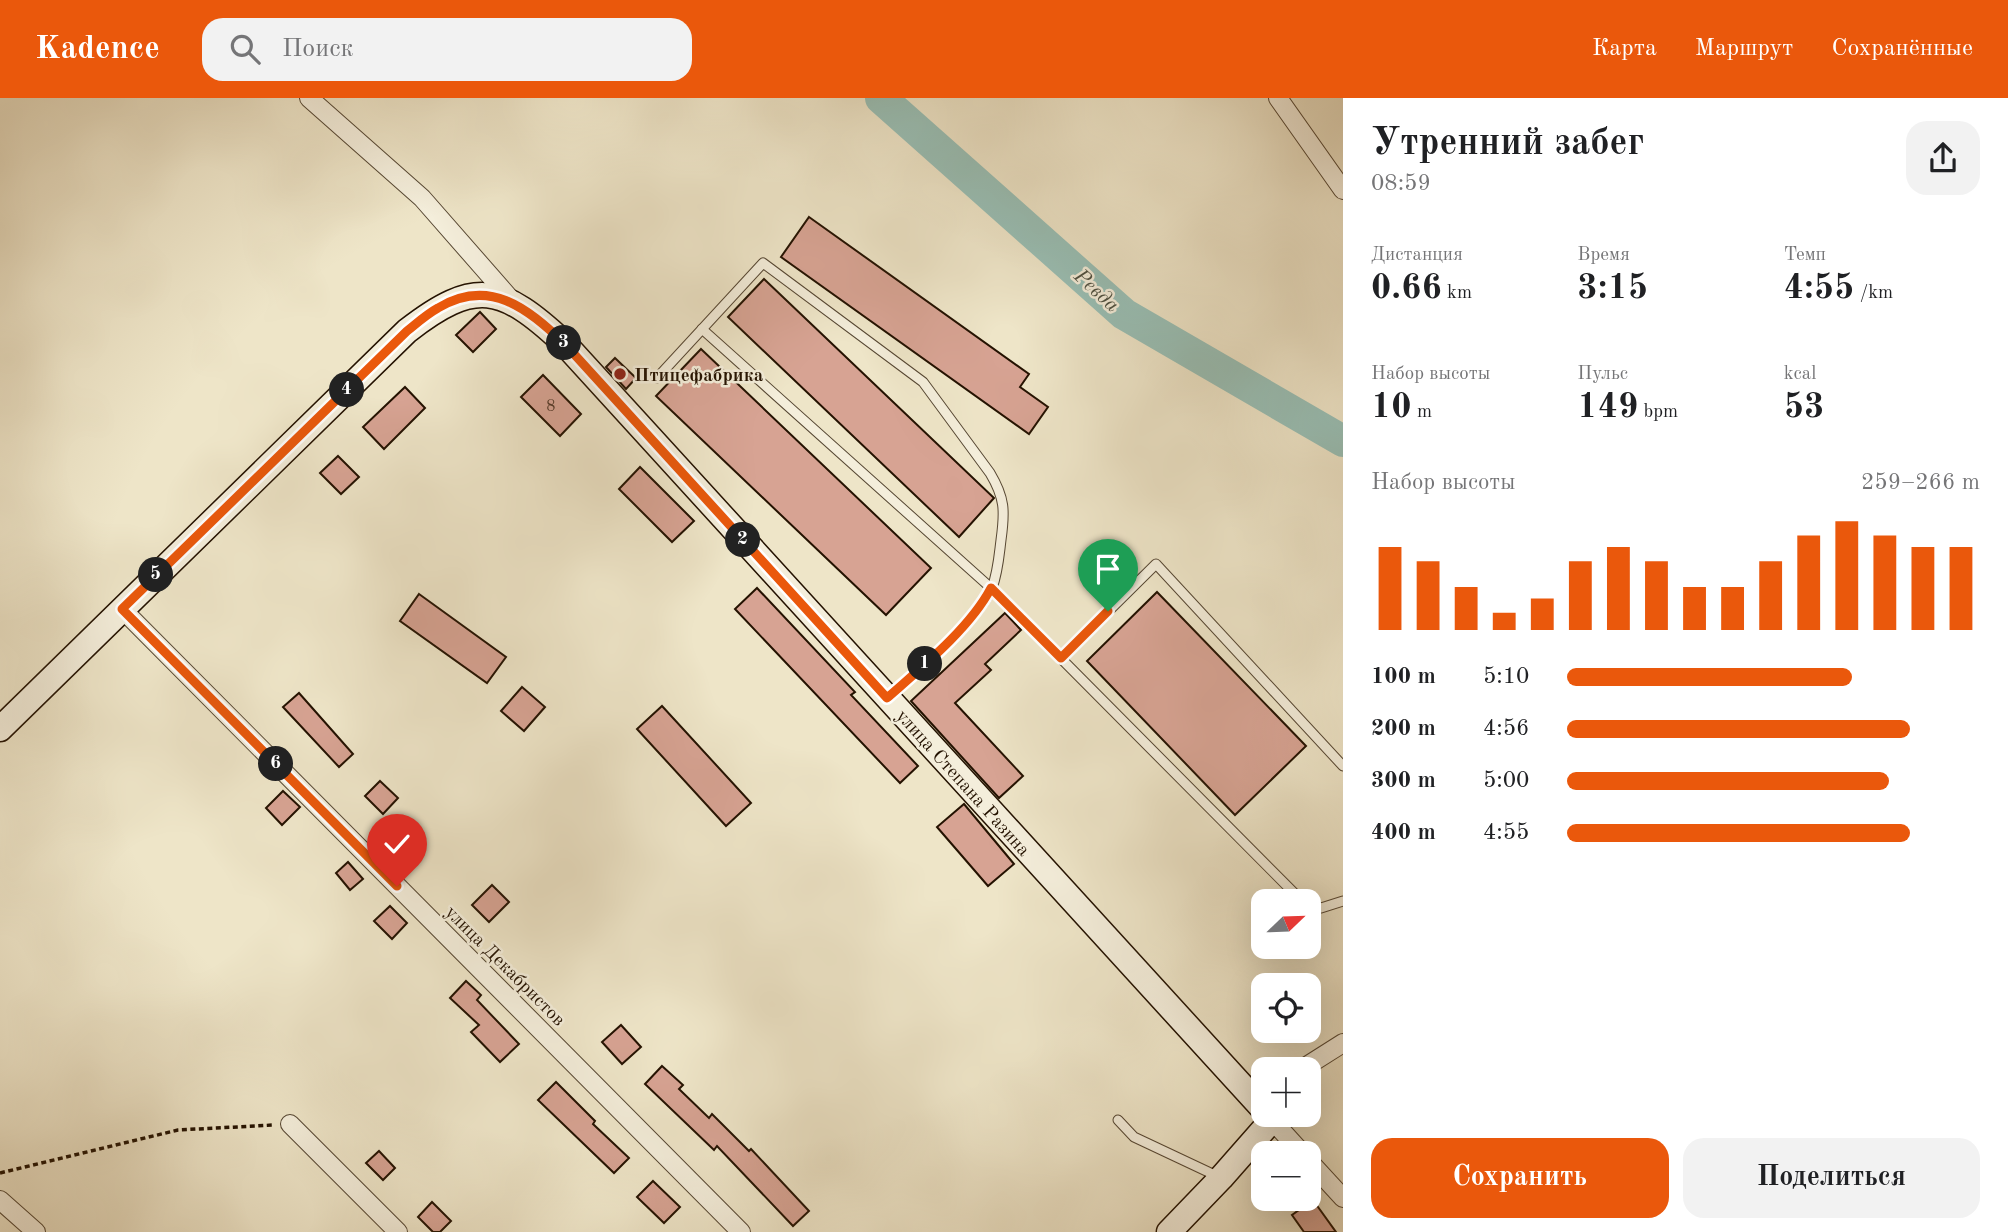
<!DOCTYPE html>
<html lang="ru">
<meta charset="utf-8">
<style>
:root{--surface:#fff;--page:#f2f2f2;--text:#202124;--muted:#757577;--accent:#ea580c}
body{margin:0;font-family:"Old Standard TT",serif;background:var(--page);color:var(--text);height:100vh;display:flex;flex-direction:column;font-size:26px;white-space:nowrap}
*{box-sizing:border-box;margin:0}
p{font-size:23px;color:var(--muted)}
.icon{flex:none;width:38px;height:38px;fill:none;stroke:currentColor;stroke-width:2;stroke-linecap:round;stroke-linejoin:round}
.map{position:relative;flex:1;overflow:hidden}
.panel{display:flex;flex-direction:column;background:var(--surface);width:665px}
.panel>*{flex:none}
.needle{width:46px;rotate:67deg}
.tools{position:absolute;left:1251px;top:791px;display:grid;gap:14px}
.tools a{display:grid;place-items:center;width:70px;height:70px;border-radius:14px;background:var(--surface);box-shadow:0 7px 28px #0002;font-size:35px}
.pin{position:absolute;display:grid;place-items:center;width:60px;height:60px;color:#fff;margin:-72px -30px;border-radius:50% 50% 50% 0;rotate:-45deg;box-shadow:0 0 7px #0007}
.pin .icon{rotate:45deg}
.km{position:absolute;width:35px;height:35px;margin:-18px;border-radius:50%;background:#222;color:#fff;font-size:19px;line-height:35px;text-align:center}
.round{display:grid;place-items:center;flex:none;width:74px;height:74px;border-radius:21px;background:var(--page)}
.summary{display:flex;align-items:center;justify-content:space-between;height:119px;padding:0 28px}
h1{font-size:38px;font-weight:800;line-height:52px}
.figures{display:grid;grid-template-columns:repeat(3,1fr);gap:10px;height:119px;padding:7px 28px}
.figures div{display:grid;align-content:center}
.figures b{font-size:35px;font-weight:800}
.figures small{font-size:19px;font-weight:400}
.figures p{font-size:19px}
.chart{height:196px;padding:14px 28px}
.chart p{display:flex;justify-content:space-between}
.chart svg{width:100%;height:126px;margin-top:7px;stroke:var(--accent);stroke-width:6}
.action{display:flex;gap:14px;margin-top:auto;padding:14px 28px}
.action a{flex:1;height:80px;border-radius:21px;background:var(--accent);color:#fff;font-size:28px;font-weight:800;line-height:80px;text-align:center}
.action a+a{background:var(--page);color:var(--text)}
ul{padding:0 28px;list-style:none;font-size:23px}
li{display:grid;grid-template-columns:112px 84px 1fr;align-items:center;height:52px}
li i{height:18px;border-radius:9px;background:var(--accent)}
header{display:flex;align-items:center;gap:42px;box-sizing:border-box;height:98px;padding:0 35px;background:var(--accent);color:#fff}
header strong{font-size:33px}
nav{display:flex;gap:38px;margin-inline-start:auto;font-size:24px}
.search{width:490px;height:63px;background:var(--page);display:flex;align-items:center;gap:18px;box-sizing:border-box;padding:0 24px;border-radius:21px;color:var(--muted);font-size:26px}
main{display:flex;flex:1;min-height:0}
.map>svg:first-child{display:block}
.lines{fill:none;stroke-linecap:round;stroke-linejoin:round}
.river{stroke:#99bfb5;stroke-width:32}
.building{fill:#d7a393;stroke:#241201;stroke-width:2}
.lane-casing{stroke:#564733;stroke-width:11}
.street-casing{stroke:#564733;stroke-width:20}
.secondary-casing{stroke:#241201;stroke-width:27}
.path{stroke:#241201;stroke-width:3.5;stroke-dasharray:5 3.5;stroke-linecap:butt}
.lane{stroke:#f4eedb;stroke-width:9}
.street{stroke:#f4eedb;stroke-width:18}
.secondary{stroke:#f4eedb;stroke-width:24}
.route-casing{stroke:#fff;stroke-width:14}
.route{stroke:#ea580c;stroke-width:9}
.poi-dot{fill:#8f2418;stroke:#f4eedb;stroke-width:2.5}
.labels{text-anchor:middle;stroke-width:5;stroke-linejoin:round;paint-order:stroke}
.number-label{font-size:16px;fill:#513626}
.poi-label{font-size:19px;font-weight:bold;fill:#241201;stroke:#f4eedb;text-anchor:start}
.street-label{font-size:19px;fill:#241201;stroke:#f4eedb}
.water-label{font-size:21px;font-style:italic;fill:#4d4f40;stroke:#f4eedb}
</style>
<header>
<strong>Kadence</strong>
<div class="search"><svg class="icon" aria-label="search" viewBox="0 0 24 24"><circle cx="10" cy="10" r="6"/><path d="M15 15l6 6"/></svg>Поиск</div>
<nav><a>Карта</a><a>Маршрут</a><a>Сохранённые</a></nav>
</header>
<main>
<div class="map">
<svg width="1343" height="1134" viewBox="0 0 1343 1134">
<rect width="100%" height="100%" fill="#eee5c8"/>
<filter id="stains"><feTurbulence type="fractalNoise" baseFrequency=".00286" numOctaves="4"/><feColorMatrix values="0 0 0 0 .2 0 0 0 0 .09 0 0 0 0 .02 0 0 0 .5 -.17"/></filter>
<radialGradient id="worn" r=".72"><stop offset=".6" stop-color="#630" stop-opacity="0"/><stop offset="1" stop-color="#630" stop-opacity=".3"/></radialGradient>
<g class="lines">
<!-- river -->
<polyline class="river" points="881,0 1124,216 1343,343"/>
</g>
<!-- building -->
<g class="building">
<polygon points="809,119 1029,276 1020,289 1048,309 1029,336 781,159"/>
<polygon points="764,181 994,400 959,439 728,219"/>
<polygon points="480,214 496,231 473,254 456,237"/>
<polygon points="701,251 931,470 886,517 656,298"/>
<polygon points="615,260 636,280 626,291 606,269"/>
<polygon points="543,277 581,316 560,338 521,299"/>
<polygon points="405,289 425,310 384,351 363,329"/>
<polygon points="338,358 359,379 341,396 320,375"/>
<polygon points="640,369 694,423 672,444 619,391"/>
<polygon points="757,490 855,594 851,597 918,668 900,685 735,511"/>
<polygon points="1157,494 1306,648 1235,717 1087,563"/>
<polygon points="419,496 506,559 487,585 400,523"/>
<polygon points="1005,515 1021,532 985,566 991,572 955,605 1023,678 999,700 911,603"/>
<polygon points="522,589 545,609 524,633 501,613"/>
<polygon points="299,595 353,656 339,669 283,609"/>
<polygon points="662,608 751,705 726,728 637,631"/>
<polygon points="380,683 398,700 383,716 365,698"/>
<polygon points="283,693 300,709 282,727 266,710"/>
<polygon points="964,706 1014,766 988,788 937,729"/>
<polygon points="348,764 363,781 350,792 336,775"/>
<polygon points="492,787 509,804 489,824 472,807"/>
<polygon points="390,808 407,825 392,841 374,823"/>
<polygon points="466,883 481,897 477,902 519,946 500,964 471,934 479,927 450,900"/>
<polygon points="621,927 641,949 622,966 602,944"/>
<polygon points="662,968 683,987 679,991 709,1020 712,1016 749,1053 751,1051 809,1113 793,1128 717,1048 714,1052 645,986"/>
<polygon points="556,984 595,1023 593,1026 629,1060 614,1075 538,1002"/>
<polygon points="379,1053 395,1070 383,1082 366,1065"/>
<polygon points="653,1083 680,1109 664,1125 637,1099"/>
<polygon points="1313,1102 1336,1134 1304,1134 1292,1117"/>
<polygon points="432,1104 451,1123 440,1134 433,1134 418,1119"/>
</g>
<g class="lines">
<defs>
<g id="lane">
<polyline points="702,231 991,490 1302,803"/>
<path d="M657,280L763,165L923,284L990,375C1005,400 1005,413 1001,442C999,458 998,474 992,490C978,522 915,575 888,600"/>
<polyline points="1061,560 1156,466 1343,668"/>
<polyline points="1309,808 1321,810 1343,803"/>
<polyline points="1118,1022 1134,1039 1219,1079"/>
</g>
<g id="street">
<polyline points="309,0 422,100 514,205"/>
<polyline points="1278,0 1343,92"/>
<polyline points="122,511 741,1134"/>
<polyline points="1302,971 1343,945"/>
<polyline points="1272,1022 1302,1055"/>
<polyline points="290,1026 398,1134"/>
<polyline points="1309,1063 1343,1100"/>
<polyline points="0,1102 36,1134"/>
</g>
<g id="secondary">
<path d="M0,631L407,233C475,180 502,187 564,245L1264,1012"/>
<polyline points="1169,1134 1221,1080 1272,1022 1267,1017"/>
</g>
</defs>
<!-- lane casing -->
<use href="#lane" class="lane-casing"/>
<!-- street casing -->
<use href="#street" class="street-casing"/>
<!-- secondary casing -->
<use href="#secondary" class="secondary-casing"/>
<!-- path -->
<polyline class="path" points="0,1075 178,1032 274,1027"/>
<!-- lane -->
<use href="#lane" class="lane"/>
<!-- street -->
<use href="#street" class="street"/>
<!-- secondary -->
<use href="#secondary" class="secondary"/>
</g>
<g class="lines">
<defs>
<path id="route" d="M397,788L122,511L407,233C417,225 427,216 438,210C489,179 527,210 564,245L887,600C921,570 970,530 991,490L1061,560L1108,513"/>
</defs>
<!-- route casing -->
<use href="#route" class="route-casing"/>
<!-- route -->
<use href="#route" class="route"/>
</g>
<!-- markers -->
<circle class="poi-dot" cx="620" cy="276" r="7"/>
<g class="labels">
<!-- number labels -->
<g class="number-label">
<text x="551" y="313">8</text>
</g>
<!-- poi labels -->
<g class="poi-label">
<text x="634" y="283">Птицефабрика</text>
</g>
<!-- street labels -->
<g class="street-label">
<text transform="translate(964 684) rotate(48)" y="7">улица Степана Разина</text>
<text transform="translate(506 867) rotate(45)" y="7">улица Декабристов</text>
</g>
<!-- water labels -->
<g class="water-label">
<text transform="translate(1097 192) rotate(42)" y="7">Ревда</text>
</g>
</g>
<rect width="100%" height="100%" filter="url(#stains)"/>
<rect width="100%" height="100%" fill="url(#worn)"/>
</svg>
<div class="tools">
<a><svg class="needle" viewBox="-14 -14 28 28"><path d="M0-13l5 13h-10z" fill="#e53935"/><path d="M0 13l5-13h-10z" fill="#757577"/></svg></a>
<a><svg class="icon" aria-label="locate" viewBox="0 0 24 24"><circle cx="12" cy="12" r="6"/><path d="M12 2v4M12 18v4M2 12h4M18 12h4"/></svg></a>
<a>+</a>
<a>−</a>
</div>
<div class="pin" style="left:1108px;top:513px;background:#1e9e55"><svg class="icon" aria-label="arrive" viewBox="0 0 24 24"><path d="M6 21V4h12l-3 4 3 4H6"/></svg></div>
<div class="pin" style="left:397px;top:788px;background:#d93025"><svg class="icon" aria-label="check" viewBox="0 0 24 24"><path d="M5 12l5 5 9-10"/></svg></div>
<b class="km" style="left:925px;top:566px">1</b>
<b class="km" style="left:743px;top:442px">2</b>
<b class="km" style="left:564px;top:245px">3</b>
<b class="km" style="left:347px;top:292px">4</b>
<b class="km" style="left:156px;top:477px">5</b>
<b class="km" style="left:276px;top:666px">6</b>
</div>
<section class="panel">
<div class="summary"><div><h1>Утренний забег</h1><p>08:59</p></div><a class="round"><svg class="icon" aria-label="share" viewBox="0 0 24 24"><path d="M12 15V3M7 8l5-5 5 5M5 13v7h14v-7"/></svg></a></div>
<div class="figures">
<div><p>Дистанция</p><b>0.66<small> km</small></b></div>
<div><p>Время</p><b>3:15</b></div>
<div><p>Темп</p><b>4:55<small> /km</small></b></div>
</div>
<div class="figures">
<div><p>Набор высоты</p><b>10<small> m</small></b></div>
<div><p>Пульс</p><b>149<small> bpm</small></b></div>
<div><p>kcal</p><b>53</b></div>
</div>
<div class="chart"><p><span>Набор высоты</span>259–266 m</p>
<svg viewBox="0 0 160 44" preserveAspectRatio="none"><path d="M5 44V15M15 44V20M25 44V29M35 44V38M45 44V33M55 44V20M65 44V15M75 44V20M85 44V29M95 44V29M105 44V20M115 44V11M125 44V6M135 44V11M145 44V15M155 44V15"/></svg>
</div>
<ul>
<li><b>100 m</b>5:10<i style="width:69%"></i></li>
<li><b>200 m</b>4:56<i style="width:83%"></i></li>
<li><b>300 m</b>5:00<i style="width:78%"></i></li>
<li><b>400 m</b>4:55<i style="width:83%"></i></li>
</ul>
<div class="action"><a>Сохранить</a><a>Поделиться</a></div>
</section>
</main>
